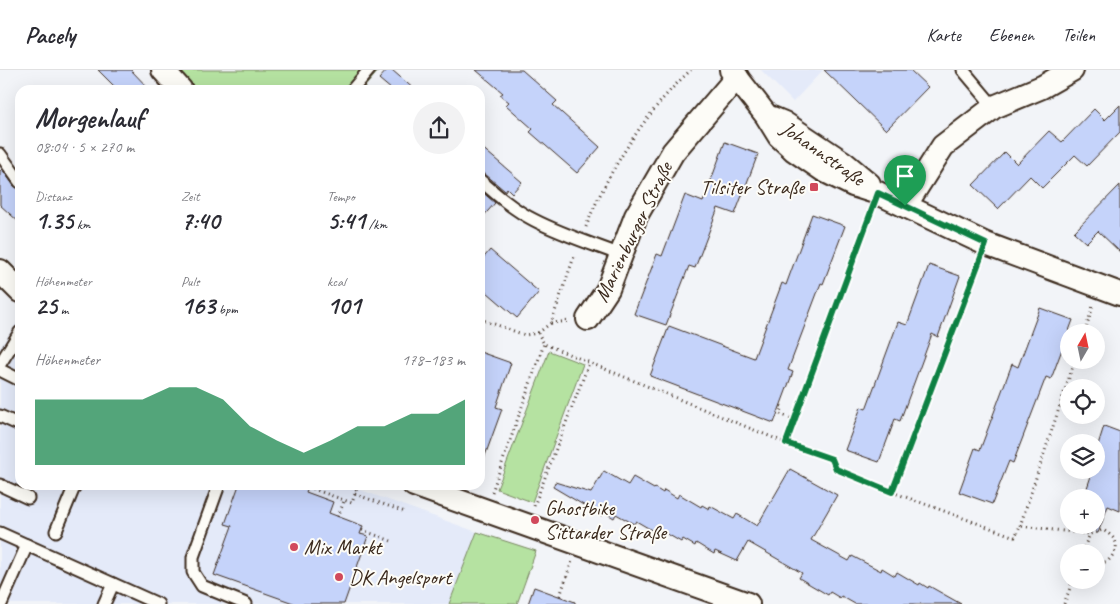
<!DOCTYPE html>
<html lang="de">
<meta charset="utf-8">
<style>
:root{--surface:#fff;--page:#f2f2f3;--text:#2b2b33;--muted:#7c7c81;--line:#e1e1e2;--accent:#0b8043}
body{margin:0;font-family:Caveat,sans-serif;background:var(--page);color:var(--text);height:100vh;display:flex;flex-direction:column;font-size:19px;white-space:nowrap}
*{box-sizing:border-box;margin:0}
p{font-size:16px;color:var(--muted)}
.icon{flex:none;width:28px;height:28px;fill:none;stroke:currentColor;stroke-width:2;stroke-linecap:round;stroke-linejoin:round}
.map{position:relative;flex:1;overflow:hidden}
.drawer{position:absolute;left:15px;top:15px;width:470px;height:405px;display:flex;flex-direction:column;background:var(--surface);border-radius:15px;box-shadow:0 5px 20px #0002}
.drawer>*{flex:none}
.needle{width:32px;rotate:9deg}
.tools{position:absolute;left:1060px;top:254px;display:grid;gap:10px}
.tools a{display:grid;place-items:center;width:45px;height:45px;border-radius:50%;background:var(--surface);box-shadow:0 5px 20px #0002;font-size:25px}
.pin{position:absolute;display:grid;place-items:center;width:42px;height:42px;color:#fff;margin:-51px -21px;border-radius:50% 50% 50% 0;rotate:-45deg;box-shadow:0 0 5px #0007}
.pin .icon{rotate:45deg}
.round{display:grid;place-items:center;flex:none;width:52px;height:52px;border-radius:26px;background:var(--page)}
.summary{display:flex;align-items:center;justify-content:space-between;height:85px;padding:0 20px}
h1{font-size:28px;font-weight:600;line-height:38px}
.figures{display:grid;grid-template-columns:repeat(3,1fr);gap:8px;height:85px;padding:5px 20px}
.figures div{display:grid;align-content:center}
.figures b{font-size:25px;font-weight:600}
.figures small{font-size:14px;font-weight:400}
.figures p{font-size:14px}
.chart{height:140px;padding:10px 20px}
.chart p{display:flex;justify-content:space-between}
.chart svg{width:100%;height:90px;margin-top:5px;fill:var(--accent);opacity:.7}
header{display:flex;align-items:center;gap:30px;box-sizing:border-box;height:70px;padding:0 25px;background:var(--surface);border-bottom:1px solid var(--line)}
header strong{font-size:24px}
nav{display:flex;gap:28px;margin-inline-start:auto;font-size:18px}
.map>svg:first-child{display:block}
.built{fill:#e4eaf9}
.green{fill:#b5e2a1;stroke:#788660}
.building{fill:#c5d3fa;stroke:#3b2a1e}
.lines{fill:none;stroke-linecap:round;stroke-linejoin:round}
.lane-casing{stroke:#3b2a1e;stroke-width:15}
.street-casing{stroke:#3b2a1e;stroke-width:26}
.path{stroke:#3b2a1e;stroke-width:3;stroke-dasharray:1 4;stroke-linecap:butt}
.lane{stroke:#fdfcf7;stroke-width:11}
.street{stroke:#fdfcf7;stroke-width:22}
.route-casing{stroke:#fff;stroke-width:10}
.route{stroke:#0b8043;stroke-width:6}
.poi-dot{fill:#d1495b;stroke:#fdfcf7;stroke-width:2}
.labels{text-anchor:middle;stroke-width:4;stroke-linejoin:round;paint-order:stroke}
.street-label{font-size:21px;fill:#3b2a1e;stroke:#fdfcf7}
.poi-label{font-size:21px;fill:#3b2a1e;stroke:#fdfcf7;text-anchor:start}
</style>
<header>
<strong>Pacely</strong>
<nav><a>Karte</a><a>Ebenen</a><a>Teilen</a></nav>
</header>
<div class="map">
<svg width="1120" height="534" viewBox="0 0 1120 534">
<rect width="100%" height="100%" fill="#f2f4f8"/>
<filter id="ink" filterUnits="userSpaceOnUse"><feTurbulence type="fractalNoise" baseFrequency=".02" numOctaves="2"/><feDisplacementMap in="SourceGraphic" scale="10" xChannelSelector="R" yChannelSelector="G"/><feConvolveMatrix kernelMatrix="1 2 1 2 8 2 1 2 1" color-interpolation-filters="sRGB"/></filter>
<g filter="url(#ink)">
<!-- built -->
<g class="built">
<polygon points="761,0 823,0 793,32"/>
<polygon points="18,251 20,253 20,415 347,415 477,462 449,534 0,534 0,278"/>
</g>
<!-- green -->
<g class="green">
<polygon points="172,0 379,0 362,20 190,20"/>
<polygon points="549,281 583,294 532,432 497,419"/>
<polygon points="477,462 536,481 517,534 449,534"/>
</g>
<!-- building -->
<g class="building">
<polygon points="98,0 131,0 150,20 118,20"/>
<polygon points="387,0 392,0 415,20 392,20 379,9"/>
<polygon points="476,0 522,0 557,31 553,35 600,77 577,103 530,62 533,59 506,35 509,32 500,25 503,23"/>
<polygon points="824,0 910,0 928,17 886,60"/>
<polygon points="1120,35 1120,62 1087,96 1075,85 1042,118 1030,106 998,139 973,115 1005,82 1017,94 1049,61 1062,72 1094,39 1105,50"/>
<polygon points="725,72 758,84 735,144 718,138 695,198 689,196 666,255 634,244 657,184 662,186 685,125 703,132"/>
<polygon points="480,76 522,112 512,123 507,118 505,121 485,104 480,103"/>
<polygon points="2,99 14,116 20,119 20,153 0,135 0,101"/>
<polygon points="1120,115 1120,182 1098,161 1086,173 1074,162"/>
<polygon points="480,120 495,133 480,150"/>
<polygon points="812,144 845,156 823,214 821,213 788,300 793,302 774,353 650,306 669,256 754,288 782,213 786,215"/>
<polygon points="490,180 539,222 517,248 480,216 480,192"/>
<polygon points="929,195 960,206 938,267 932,264 900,351 895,349 879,392 845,380 861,337 866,339 898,252 907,255"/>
<polygon points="1040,238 1073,250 1051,309 1046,307 1013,393 1009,391 992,434 959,422 975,378 980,380 1012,294 1018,297"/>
<polygon points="480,282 511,293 496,337 502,339 482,394 480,393"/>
<polygon points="1104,356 1120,362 1120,441 1108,436 1098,463 1096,463 1096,428 1084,427 1093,400 1096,400 1096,392 1101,379 1097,378"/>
<polygon points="790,399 837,425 811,470 849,491 852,486 881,501 882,498 895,506 897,502 919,515 920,513 928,518 929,516 961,534 855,534 841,526 840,528 830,522 828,525 799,508 802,503 748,472 737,491 715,481 714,484 696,473 695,476 683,469 681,472 657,458 655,462 636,451 634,454 616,444 614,448 604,442 602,446 553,417 555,412 591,423 604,401 628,415 633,407 654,419 655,418 663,423 664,420 677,428 679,424 701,437 702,435 709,439 710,436 734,449 737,444 757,456"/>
<polygon points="239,415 309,415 306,422 333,432 329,443 363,456 360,464 368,466 344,534 296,534 214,505 232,456 225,454"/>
<polygon points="534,517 575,532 575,534 528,534"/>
</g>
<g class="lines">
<defs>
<g id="lane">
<polyline points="963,0 994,37"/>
<polyline points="352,20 369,0"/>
<polyline points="0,84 20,112"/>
<path d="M480,110C497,125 514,140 534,150C561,164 592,174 621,185"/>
<polyline points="0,294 20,262"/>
<polyline points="0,300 20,310"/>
<polyline points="0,346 20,355"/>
<polyline points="0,415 28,428"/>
<polyline points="219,415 193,487 193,502 202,516 246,534"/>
<polyline points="56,461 75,415"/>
<polyline points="0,463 158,534"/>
<polyline points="1,534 27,475"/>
<polyline points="104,534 113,514"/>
</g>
<g id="street">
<polyline points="163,0 181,20"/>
<polyline points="731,0 766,45 779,66 794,80 823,100 853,115 878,123 986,174 1120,224"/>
<polyline points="772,48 784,53 844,93 869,114"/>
<polyline points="905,136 943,76 994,37 1042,17 1072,0"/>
<polyline points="0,201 20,221"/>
<polyline points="588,249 608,219 636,146 673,82 737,7"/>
<polyline points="414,415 748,534"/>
</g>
</defs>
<!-- lane casing -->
<use href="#lane" class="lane-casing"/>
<!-- street casing -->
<use href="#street" class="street-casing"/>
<!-- path -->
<g class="path">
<path d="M586,157C606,104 648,38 691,0"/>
<polyline points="480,249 525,265 538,263 544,274 786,373 832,389 836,399 892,422 1015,467 1020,456 1090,464"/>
<polyline points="551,253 570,251"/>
<polyline points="1085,262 1093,236"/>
<polyline points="538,263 551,253 575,184"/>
<polyline points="781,336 783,337 780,344 795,350"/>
<polyline points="786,373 872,140"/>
<polyline points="308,417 352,433 358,415"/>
<polyline points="492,422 544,274"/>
<polyline points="893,422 980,191"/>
<polyline points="355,424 405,442"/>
<polyline points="534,436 589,293"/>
<polyline points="338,447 344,431"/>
<polyline points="1020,456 1075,290"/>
<polyline points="362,460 394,472"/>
<path d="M1085,482L1084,477L1090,464L1103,460C1120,470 1120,478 1107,492H1096"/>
<polyline points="560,526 572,491"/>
<polyline points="1064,534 1073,510"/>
</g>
<!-- lane -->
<use href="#lane" class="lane"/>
<!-- street -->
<use href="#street" class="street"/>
</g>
</g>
<g class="lines" filter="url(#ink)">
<defs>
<polygon id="route" points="878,123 986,174 892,422 836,399 832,389 786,373"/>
</defs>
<!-- route casing -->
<use href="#route" class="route-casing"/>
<!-- route -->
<use href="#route" class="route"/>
</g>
<!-- markers -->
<g class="poi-dot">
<rect x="809" y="112" width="10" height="10" rx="2.5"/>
<circle cx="535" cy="450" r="5"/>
<circle cx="294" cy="477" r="5"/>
<circle cx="339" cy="507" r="5"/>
</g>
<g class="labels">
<!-- street labels -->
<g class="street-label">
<text transform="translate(823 83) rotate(35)" y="7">Johannstraße</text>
<text transform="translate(633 162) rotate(-64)" y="7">Marienburger Straße</text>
</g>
<!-- poi labels -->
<g class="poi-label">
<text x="804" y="124" text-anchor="end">Tilsiter Straße</text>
<text x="545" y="445">Ghostbike<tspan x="545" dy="24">Sittarder Straße</tspan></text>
<text x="304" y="484">Mix Markt</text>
<text x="349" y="514">DK Angelsport</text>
</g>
</g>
</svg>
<div class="tools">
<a><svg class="needle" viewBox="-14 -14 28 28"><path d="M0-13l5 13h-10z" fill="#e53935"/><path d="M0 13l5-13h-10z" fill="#7c7c81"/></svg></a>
<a><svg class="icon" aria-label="locate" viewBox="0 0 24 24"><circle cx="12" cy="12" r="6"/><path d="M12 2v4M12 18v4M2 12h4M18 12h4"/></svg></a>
<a><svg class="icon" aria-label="layers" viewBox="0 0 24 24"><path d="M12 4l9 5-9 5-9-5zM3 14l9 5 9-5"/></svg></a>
<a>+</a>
<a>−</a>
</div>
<div class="pin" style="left:905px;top:136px;background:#1e9e55"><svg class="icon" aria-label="arrive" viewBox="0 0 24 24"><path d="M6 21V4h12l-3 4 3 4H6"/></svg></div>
<section class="drawer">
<div class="summary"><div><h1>Morgenlauf</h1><p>08:04 · 5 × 270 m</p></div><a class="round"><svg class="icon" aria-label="share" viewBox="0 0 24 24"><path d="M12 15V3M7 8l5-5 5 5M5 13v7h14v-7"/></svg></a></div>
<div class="figures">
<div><p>Distanz</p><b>1.35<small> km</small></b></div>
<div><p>Zeit</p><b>7:40</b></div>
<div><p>Tempo</p><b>5:41<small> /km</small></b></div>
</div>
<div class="figures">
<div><p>Höhenmeter</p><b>25<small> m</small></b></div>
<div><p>Puls</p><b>163<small> bpm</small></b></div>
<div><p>kcal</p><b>101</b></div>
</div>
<div class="chart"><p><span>Höhenmeter</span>178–183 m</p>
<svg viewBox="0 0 160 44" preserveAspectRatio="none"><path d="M0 44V12L10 12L20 12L30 12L40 12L50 6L60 6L70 12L80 25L90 32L100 38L110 32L120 25L130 25L140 19L150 19L160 12V44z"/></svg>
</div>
</section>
</div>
